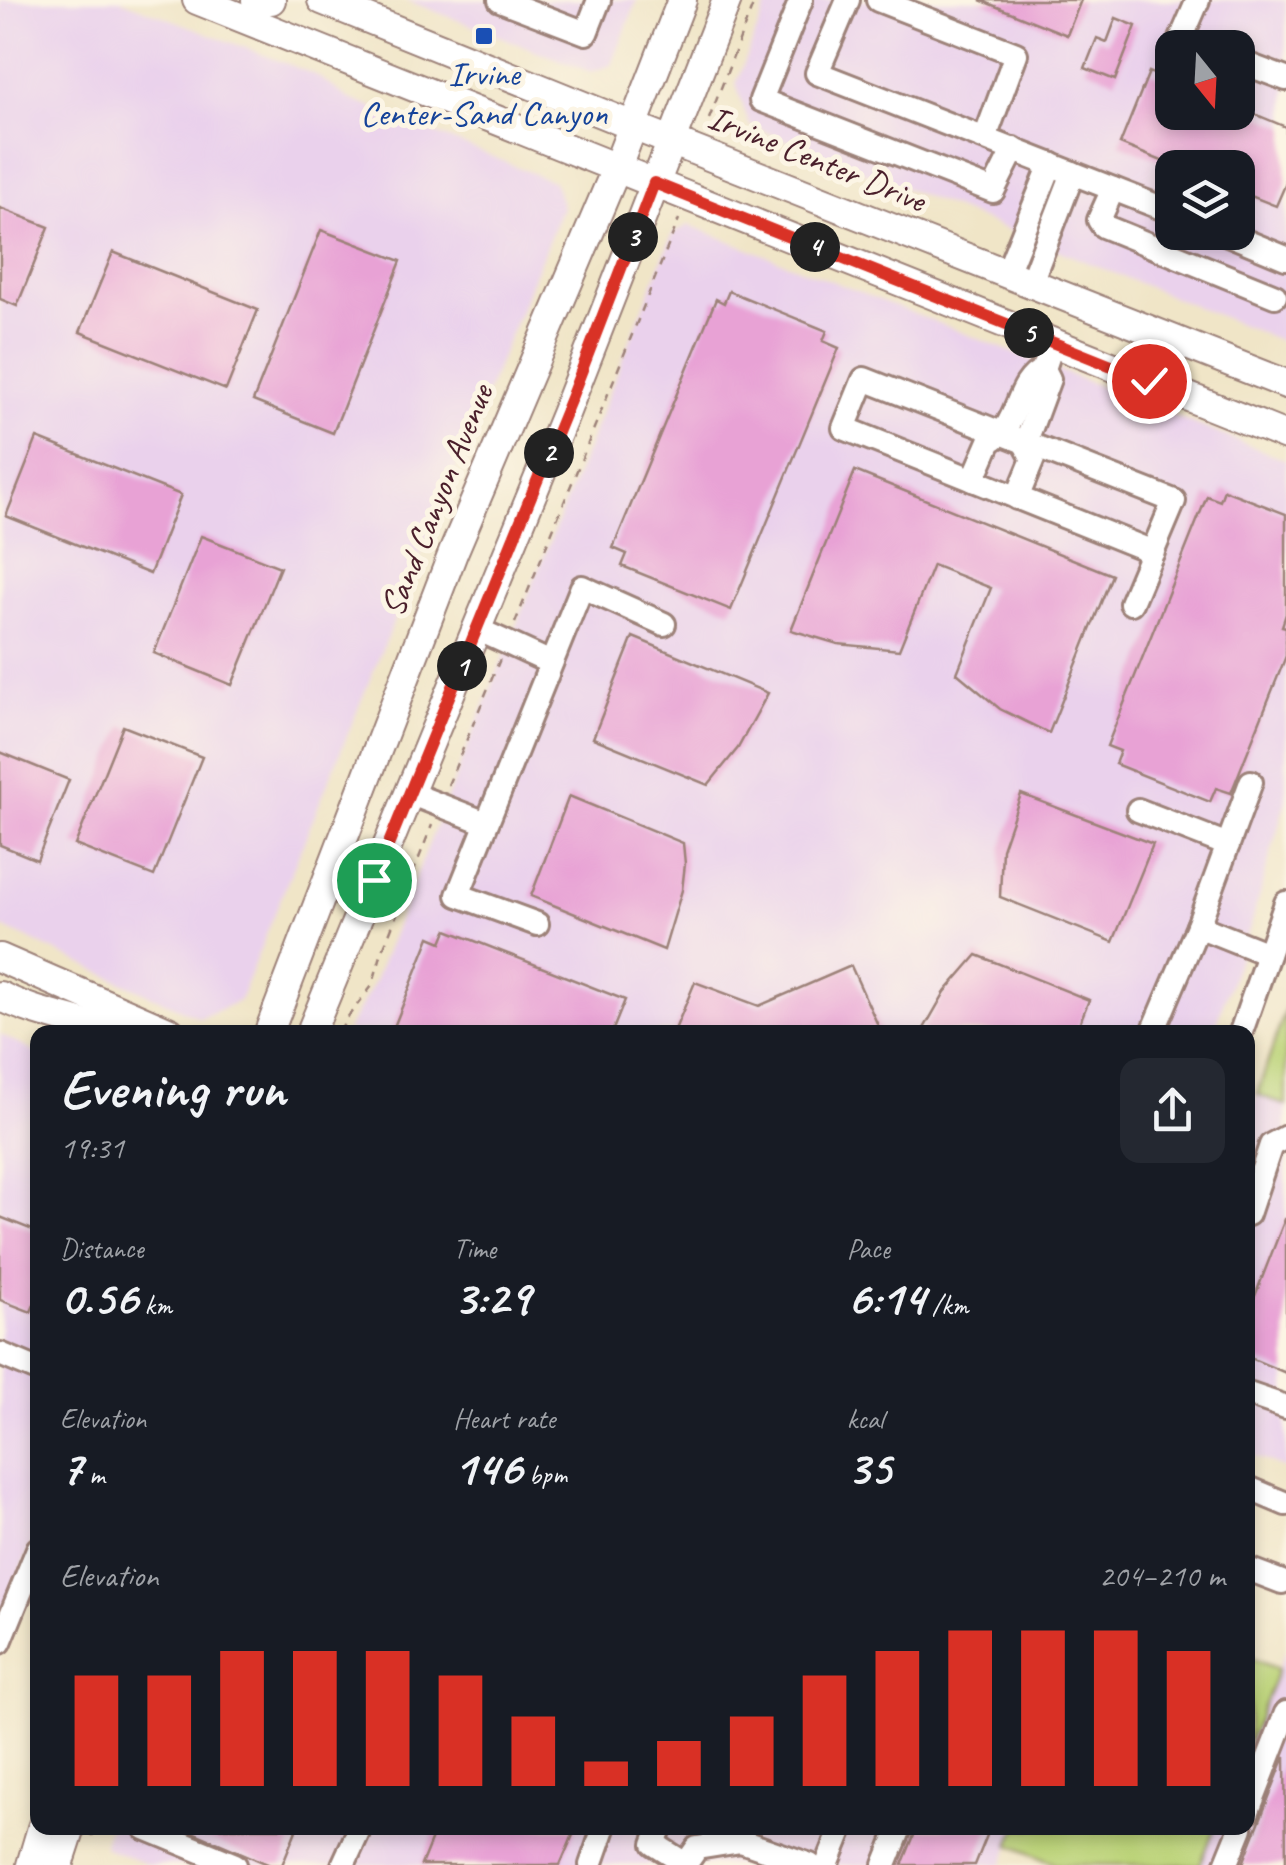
<!DOCTYPE html>
<meta charset="utf-8">
<style>
:root{--surface:#171b24;--page:#242831;--text:#f1f3f6;--muted:#9ea1a6;--accent:#d93025}
body{margin:0;font-family:Caveat,sans-serif;background:var(--page);color:var(--text);height:100vh;display:flex;flex-direction:column;font-size:38px;white-space:nowrap}
*{box-sizing:border-box;margin:0}
p{font-size:32px;color:var(--muted)}
.icon{flex:none;width:55px;height:55px;fill:none;stroke:currentColor;stroke-width:2;stroke-linecap:round;stroke-linejoin:round}
.map{position:relative;flex:1;overflow:hidden}
.drawer{position:absolute;left:30px;top:1025px;width:1225px;height:810px;display:flex;flex-direction:column;background:var(--surface);border-radius:20px;box-shadow:0 5px 15px #0003}
.drawer>*{flex:none}
.needle{width:65px;rotate:162deg}
.tools{position:absolute;left:1155px;top:30px;display:grid;gap:20px}
.tools a{display:grid;place-items:center;width:100px;height:100px;border-radius:20px;background:var(--surface);box-shadow:0 5px 15px #0003;font-size:50px}
.pin{position:absolute;display:grid;place-items:center;width:85px;height:85px;color:#fff;margin:-42px;border:5px solid #fff;border-radius:50%;box-shadow:0 2px 10px #0007}
.km{position:absolute;width:50px;height:50px;margin:-25px;border-radius:50%;background:#222;color:#fff;font-size:28px;line-height:50px;text-align:center}
.round{display:grid;place-items:center;flex:none;width:105px;height:105px;border-radius:20px;background:var(--page)}
.summary{display:flex;align-items:center;justify-content:space-between;height:170px;padding:0 30px}
h1{font-size:55px;font-weight:600;line-height:75px}
.metrics{display:grid;grid-template-columns:repeat(3,1fr);gap:15px;height:170px;padding:10px 30px}
.metrics div{display:grid;align-content:center}
.metrics b{font-size:50px;font-weight:600}
.metrics small{font-size:28px;font-weight:400}
.metrics p{font-size:28px}
.chart{height:280px;padding:20px 30px}
.chart p{display:flex;justify-content:space-between}
.chart svg{width:100%;height:180px;margin-top:10px;stroke:var(--accent);stroke-width:6}
.map>svg:first-child{display:block}
.built{fill:#ead1ec;fill-rule:evenodd}
.green{fill:#bbd378;stroke:#827952;stroke-width:2.5}
.building{fill:#e8a2d5}
.lines{fill:none;stroke-linecap:round;stroke-linejoin:round}
.minor-casing{stroke:#9d8279;stroke-width:28}
.major-casing{stroke:#9d8279;stroke-width:32}
.path{stroke:#9d8279;stroke-width:2.5;stroke-dasharray:8 8;stroke-linecap:butt}
.minor{stroke:#fff;stroke-width:22}
.major{stroke:#fff;stroke-width:28}
.route-casing{stroke:#fff;stroke-width:20}
.route{stroke:#d93025;stroke-width:12}
.transit-dot{fill:#1a4fb4;stroke:#fcf5e5;stroke-width:4}
.labels{text-anchor:middle;stroke-width:10;stroke-linejoin:round;paint-order:stroke}
.transit-label{font-size:35px;fill:#164399;stroke:#fcf5e5}
.street-label{font-size:35px;fill:#4a1f2b;stroke:#fcf5e5}
</style>
<div class="map">
<svg width="1286" height="1865" viewBox="0 0 1286 1865">
<rect width="100%" height="100%" fill="#fcf5e5"/>
<filter id="ink" filterUnits="userSpaceOnUse"><feTurbulence type="fractalNoise" baseFrequency=".01" numOctaves="2"/><feDisplacementMap in="SourceGraphic" scale="20" xChannelSelector="R" yChannelSelector="G"/><feConvolveMatrix kernelMatrix="1 2 1 2 8 2 1 2 1" color-interpolation-filters="sRGB"/></filter>
<filter id="wash" filterUnits="userSpaceOnUse"><feTurbulence type="fractalNoise" baseFrequency=".0048" numOctaves="4" result="noise"/><feDisplacementMap in="SourceGraphic" scale="40" xChannelSelector="R" yChannelSelector="G"/><feGaussianBlur stdDeviation="2.25" result="paint"/><feColorMatrix in="noise" values="0 0 0 0 0 0 0 0 0 0 0 0 0 0 0 0 0 1.4 0 .05"/><feComposite in="paint" operator="in"/></filter>
<g filter="url(#wash)">
<rect width="100%" height="100%" fill="#f0e5c7"/>
<!-- built -->
<g class="built">
<polygon points="0,0 121,0 316,75 348,98 554,182 562,207 239,1001 200,1018 0,926"/>
<polygon points="406,0 637,0 612,65 591,72"/>
<path d="M769,0H1286V343L749,125L736,84ZM1172,48H1238V112H1172ZM1172,168H1238V232H1172Z"/>
<polygon points="689,225 1286,460 1286,800 1250,927 1213,1032 346,1032 372,986 673,233"/>
<polygon points="0,1034 38,1054 37,1530 0,1623"/>
<polygon points="1257,1094 1286,1106 1286,1469 1248,1454 1248,1119"/>
<polygon points="1286,1649 1286,1865 1199,1865 1214,1828 1248,1828 1248,1745"/>
<polygon points="108,1828 1017,1828 1002,1865 149,1865 103,1847"/>
</g>
<!-- green -->
<g class="green">
<polygon points="1286,1008 1286,1106 1257,1094"/>
<polygon points="1248,1657 1278,1669 1248,1745"/>
<polygon points="1017,1828 1215,1828 1200,1865 1057,1865 1010,1845"/>
</g>
<g id="blocks">
<!-- building -->
<g class="building">
<polygon points="980,0 1081,0 1067,35"/>
<polygon points="1116,18 1136,26 1115,80 1085,68 1097,38 1107,42"/>
<polygon points="1149,72 1172,82 1172,112 1238,112 1238,107 1286,127 1286,183 1276,206 1238,191 1238,168 1179,168 1120,144"/>
<polygon points="0,208 49,227 17,306 0,299"/>
<polygon points="321,230 401,261 333,433 253,401"/>
<polygon points="113,252 258,310 226,390 80,332"/>
<polygon points="729,291 827,331 823,341 839,348 731,610 622,566 627,554 613,548 716,299 724,303"/>
<polygon points="37,438 181,495 150,574 6,516"/>
<polygon points="855,471 1112,575 1049,733 1000,709 957,673 991,588 933,565 899,650 838,644 791,630"/>
<polygon points="1224,490 1286,514 1286,614 1282,626 1286,627 1286,656 1231,793 1216,788 1210,802 1115,764 1120,751 1107,746 1207,496 1220,501"/>
<polygon points="201,536 280,567 232,685 154,653"/>
<polygon points="633,637 768,693 738,748 708,785 593,738"/>
<polygon points="123,726 202,757 154,876 75,845"/>
<polygon points="0,752 69,780 37,860 0,845"/>
<polygon points="1021,794 1153,844 1113,942 1000,897 1002,849"/>
<polygon points="569,796 683,843 685,864 682,890 664,950 531,896"/>
<polygon points="447,930 625,1000 612,1032 392,1032 430,937 442,942"/>
<polygon points="977,955 1089,1000 1076,1032 922,1032 945,992"/>
<polygon points="851,966 881,1032 674,1032 695,982 759,1006"/>
<polygon points="0,1217 38,1232 38,1295 31,1312 0,1300"/>
<polygon points="1285,1219 1286,1219 1286,1373 1248,1357 1248,1314"/>
<polygon points="1285,1756 1286,1865 1242,1865 1244,1861"/>
<polygon points="183,1828 297,1828 282,1865 270,1865"/>
<polygon points="436,1828 576,1828 560,1865 421,1865"/>
<polygon points="917,1828 990,1828 975,1865 902,1865"/>
</g>
</g>
</g>
<g filter="url(#ink)">
<use href="#blocks" fill-opacity="0" stroke="#9d8279" stroke-width="2.5"/>
<g class="lines">
<defs>
<g id="minor">
<polyline points="500,0 586,33 599,0"/>
<polyline points="801,0 761,100 993,191 1014,149"/>
<polyline points="848,0 817,73 1172,212"/>
<polyline points="878,0 1016,54 985,138"/>
<polyline points="1198,0 1181,39 1203,48"/>
<polyline points="1238,61 1286,79"/>
<polyline points="1113,189 1099,220 1103,226 1275,296"/>
<polyline points="1223,232 1286,258"/>
<polyline points="1007,273 1051,164"/>
<polyline points="1031,282 1073,173"/>
<path d="M973,480L990,441C1020,427 1014,382 1044,369"/>
<polyline points="1017,498 1033,459 1025,444 1049,379 1044,369 1053,342"/>
<polyline points="1131,603 1174,501 864,379 844,428 1153,552"/>
<polyline points="477,629 551,663"/>
<polyline points="409,793 486,823"/>
<polyline points="1138,810 1228,845"/>
<polyline points="537,924 458,895 582,587 664,624"/>
<polyline points="1198,926 1251,782"/>
<polyline points="1153,1032 1198,926 1268,954"/>
<polyline points="1241,1032 1286,903"/>
<polyline points="1248,1214 1271,1145 1286,1137"/>
<polyline points="0,1354 38,1370"/>
<polyline points="1248,1394 1286,1407"/>
<polyline points="1248,1488 1286,1504"/>
<polyline points="1248,1569 1282,1582"/>
<polyline points="0,1642 38,1549"/>
<polyline points="1248,1811 1286,1713"/>
<polyline points="145,1828 235,1865"/>
<polyline points="660,1828 654,1844 684,1863"/>
<polyline points="343,1865 360,1828"/>
<polyline points="591,1865 604,1828"/>
<polyline points="685,1865 697,1848 741,1841 810,1865"/>
<polyline points="827,1865 842,1828"/>
<polyline points="885,1865 900,1828"/>
<polyline points="1226,1865 1241,1828"/>
</g>
<g id="major">
<polyline points="197,0 1286,436"/>
<polyline points="256,0 271,0"/>
<polyline points="322,0 633,126 1286,384"/>
<polyline points="0,958 170,1032"/>
<path d="M0,996C33,1013 73,1019 108,1032"/>
<polyline points="269,1032 453,553 617,167 682,0"/>
<polyline points="311,1032 565,414 727,0"/>
<polyline points="31,1865 42,1828"/>
<polyline points="59,1865 71,1828"/>
</g>
</defs>
<!-- minor casing -->
<use href="#minor" class="minor-casing"/>
<!-- major casing -->
<use href="#major" class="major-casing"/>
<!-- path -->
<g class="path">
<polyline points="709,119 755,0"/>
<polyline points="515,623 679,219"/>
<polyline points="448,785 500,659"/>
<polyline points="340,1032 346,1019 372,986 382,952 432,825"/>
<polyline points="92,1836 95,1828"/>
</g>
<!-- minor -->
<use href="#minor" class="minor"/>
<!-- major -->
<use href="#major" class="major"/>
</g>
</g>
<g class="lines" filter="url(#ink)">
<defs>
<polyline id="route" points="374,880 571,398 654,183 1149,381"/>
</defs>
<!-- route casing -->
<use href="#route" class="route-casing"/>
<!-- route -->
<use href="#route" class="route"/>
</g>
<!-- markers -->
<rect class="transit-dot" x="474" y="26" width="20" height="20" rx="5"/>
<g class="labels">
<!-- transit labels -->
<g class="transit-label">
<text x="484" y="85">Irvine<tspan x="484" dy="40">Center-Sand Canyon</tspan></text>
</g>
<!-- street labels -->
<g class="street-label">
<text transform="translate(817 158) rotate(22)" y="12">Irvine Center Drive</text>
<text transform="translate(436 500) rotate(-68)" y="12">Sand Canyon Avenue</text>
</g>
</g>
</svg>
<div class="tools">
<a><svg class="needle" viewBox="-14 -14 28 28"><path d="M0-13l5 13h-10z" fill="#e53935"/><path d="M0 13l5-13h-10z" fill="#9ea1a6"/></svg></a>
<a><svg class="icon" aria-label="layers" viewBox="0 0 24 24"><path d="M12 4l9 5-9 5-9-5zM3 14l9 5 9-5"/></svg></a>
</div>
<div class="pin" style="left:374px;top:880px;background:#1e9e55"><svg class="icon" aria-label="arrive" viewBox="0 0 24 24"><path d="M6 21V4h12l-3 4 3 4H6"/></svg></div>
<div class="pin" style="left:1149px;top:381px;background:#d93025"><svg class="icon" aria-label="check" viewBox="0 0 24 24"><path d="M5 12l5 5 9-10"/></svg></div>
<b class="km" style="left:462px;top:666px">1</b>
<b class="km" style="left:549px;top:453px">2</b>
<b class="km" style="left:633px;top:237px">3</b>
<b class="km" style="left:815px;top:247px">4</b>
<b class="km" style="left:1029px;top:333px">5</b>
<section class="drawer">
<div class="summary"><div><h1>Evening run</h1><p>19:31</p></div><a class="round"><svg class="icon" aria-label="share" viewBox="0 0 24 24"><path d="M12 15V3M7 8l5-5 5 5M5 13v7h14v-7"/></svg></a></div>
<div class="metrics">
<div><p>Distance</p><b>0.56<small> km</small></b></div>
<div><p>Time</p><b>3:29</b></div>
<div><p>Pace</p><b>6:14<small> /km</small></b></div>
</div>
<div class="metrics">
<div><p>Elevation</p><b>7<small> m</small></b></div>
<div><p>Heart rate</p><b>146<small> bpm</small></b></div>
<div><p>kcal</p><b>35</b></div>
</div>
<div class="chart"><p><span>Elevation</span>204–210 m</p>
<svg viewBox="0 0 160 44" preserveAspectRatio="none"><path d="M5 44V17M15 44V17M25 44V11M35 44V11M45 44V11M55 44V17M65 44V27M75 44V38M85 44V33M95 44V27M105 44V17M115 44V11M125 44V6M135 44V6M145 44V6M155 44V11"/></svg>
</div>
</section>
</div>
